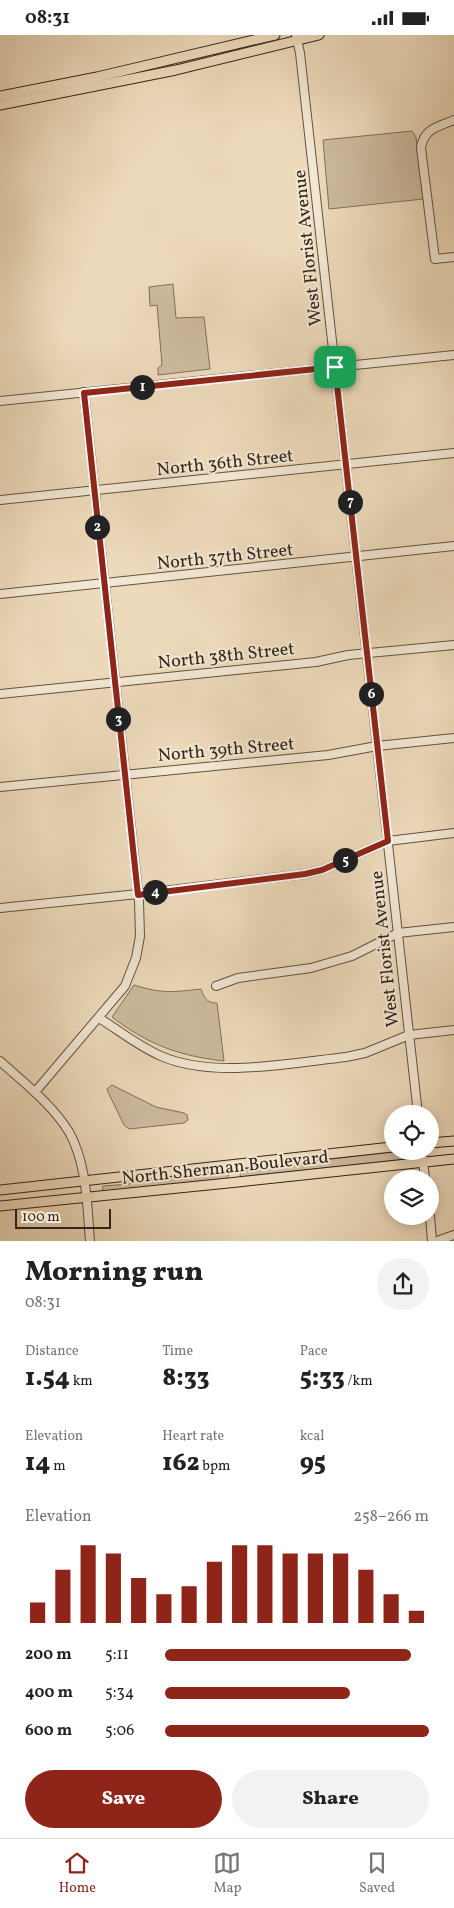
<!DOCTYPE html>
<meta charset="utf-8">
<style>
:root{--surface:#fff;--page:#f2f2f2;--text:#222;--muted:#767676;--line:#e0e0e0;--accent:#8f2418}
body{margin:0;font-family:Vollkorn,serif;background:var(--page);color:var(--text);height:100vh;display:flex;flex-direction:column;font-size:19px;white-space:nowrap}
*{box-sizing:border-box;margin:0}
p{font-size:16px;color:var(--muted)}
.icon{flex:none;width:28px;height:28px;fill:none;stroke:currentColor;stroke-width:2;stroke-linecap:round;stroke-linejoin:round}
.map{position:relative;height:1206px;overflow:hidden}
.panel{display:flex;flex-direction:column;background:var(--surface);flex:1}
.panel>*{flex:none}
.controls{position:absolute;left:384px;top:1070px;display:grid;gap:10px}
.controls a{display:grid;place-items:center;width:55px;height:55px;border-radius:50%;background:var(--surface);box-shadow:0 2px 12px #0003;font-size:25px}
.scale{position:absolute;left:15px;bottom:12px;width:96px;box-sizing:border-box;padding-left:5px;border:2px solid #32251a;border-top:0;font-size:14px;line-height:18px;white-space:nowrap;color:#32251a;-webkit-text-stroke:4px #f3e7d3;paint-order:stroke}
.pin{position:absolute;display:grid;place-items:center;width:42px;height:42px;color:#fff;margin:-21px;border-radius:10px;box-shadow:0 2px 8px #0006}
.km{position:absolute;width:25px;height:25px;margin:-12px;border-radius:50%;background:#222;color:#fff;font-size:14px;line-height:25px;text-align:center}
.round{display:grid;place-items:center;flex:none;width:52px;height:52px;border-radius:26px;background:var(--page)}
.summary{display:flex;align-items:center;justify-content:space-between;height:85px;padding:0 25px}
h1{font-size:28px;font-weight:800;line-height:38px}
.figures{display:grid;grid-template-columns:repeat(3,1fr);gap:8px;height:85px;padding:5px 25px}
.figures div{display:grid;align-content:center}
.figures b{font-size:25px;font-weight:800}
.figures small{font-size:14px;font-weight:400}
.figures p{font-size:14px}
.chart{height:140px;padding:10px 25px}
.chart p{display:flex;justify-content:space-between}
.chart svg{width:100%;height:90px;margin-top:5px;stroke:var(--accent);stroke-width:6}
.cta{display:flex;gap:10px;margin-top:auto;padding:10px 25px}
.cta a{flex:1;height:58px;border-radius:30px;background:var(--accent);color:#fff;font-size:20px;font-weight:800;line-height:58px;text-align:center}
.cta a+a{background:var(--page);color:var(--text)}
ul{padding:0 25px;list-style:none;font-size:16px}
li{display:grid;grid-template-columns:80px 60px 1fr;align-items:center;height:38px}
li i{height:12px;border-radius:6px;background:var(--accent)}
.status{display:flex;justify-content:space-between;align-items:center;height:35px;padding:0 25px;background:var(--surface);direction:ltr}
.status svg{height:14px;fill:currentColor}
.menu{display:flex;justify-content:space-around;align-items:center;height:70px;border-top:1px solid var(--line);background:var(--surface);font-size:14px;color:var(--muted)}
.menu a{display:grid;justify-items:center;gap:2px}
.menu .selected{color:var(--accent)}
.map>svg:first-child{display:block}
.green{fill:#cdbba0;stroke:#80705d}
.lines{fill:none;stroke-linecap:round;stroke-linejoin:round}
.minor-casing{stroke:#615242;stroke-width:10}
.major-casing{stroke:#32251a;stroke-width:11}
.minor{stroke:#f3e7d3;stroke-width:8}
.major{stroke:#eddabb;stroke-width:9}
.route-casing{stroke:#fff;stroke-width:10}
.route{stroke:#8f2418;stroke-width:6}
.labels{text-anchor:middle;stroke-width:4;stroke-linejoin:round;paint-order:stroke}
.street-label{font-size:18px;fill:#32251a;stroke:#f3e7d3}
</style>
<div class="status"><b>08:31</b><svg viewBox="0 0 49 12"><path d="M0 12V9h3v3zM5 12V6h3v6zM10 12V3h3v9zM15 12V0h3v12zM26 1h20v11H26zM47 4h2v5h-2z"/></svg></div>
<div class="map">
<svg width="454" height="1206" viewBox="0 0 454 1206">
<rect width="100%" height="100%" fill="#eddabb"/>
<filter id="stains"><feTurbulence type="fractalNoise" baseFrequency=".004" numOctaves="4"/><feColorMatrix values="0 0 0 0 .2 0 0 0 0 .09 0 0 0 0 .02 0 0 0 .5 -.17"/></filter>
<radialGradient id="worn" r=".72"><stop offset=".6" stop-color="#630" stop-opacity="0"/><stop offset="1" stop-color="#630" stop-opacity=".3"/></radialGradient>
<!-- green -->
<g class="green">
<polygon points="412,96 416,102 423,164 329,174 323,105"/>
<polygon points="173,249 176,283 204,282 210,334 158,340 158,333 162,330 157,270 150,271 149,252"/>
<path d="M134,950C162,959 173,957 201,954C204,963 207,968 217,968L224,1026C179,1021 147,1009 112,982Z"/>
<polygon points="112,1050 156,1072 184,1078 187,1080 188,1085 184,1088 129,1094 124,1090 108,1057 107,1054"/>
<polygon points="402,1116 406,1116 407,1124 240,1142 241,1134"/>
<polygon points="225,1135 229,1140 226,1144 102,1157 103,1151 129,1149 143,1144"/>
</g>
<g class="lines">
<defs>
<g id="minor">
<polyline points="296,0 300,18 418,1079"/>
<path d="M454,85C438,92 424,93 421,113L435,224L454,222"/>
<polyline points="0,366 454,320"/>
<polyline points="0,465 454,418"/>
<polyline points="0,559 454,511"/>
<polyline points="0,659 316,627 348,620 454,610"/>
<polyline points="0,752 328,720 377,711 454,703"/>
<polyline points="0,873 138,859 305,839 322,835 388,806 454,798"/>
<polyline points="216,951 238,943 311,933 352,921 398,898 454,892"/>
<path d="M99,983C120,996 138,1011 161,1021C213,1044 291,1028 346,1022L365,1018L409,1000L454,995"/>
<path d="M0,1026C24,1048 52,1069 69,1097C87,1129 87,1170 90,1206"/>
<polyline points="35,1057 125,951 136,923 140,901 139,867 84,357"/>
<polyline points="422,1116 425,1144"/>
<polyline points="430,1181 432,1206"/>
<polyline points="437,1206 454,1200"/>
</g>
<g id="major">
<polyline points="0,61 97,42 275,0"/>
<polyline points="0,70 176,35 319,0"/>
<polyline points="430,1108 454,1106"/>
<polyline points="0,1155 392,1112"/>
<polyline points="0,1171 238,1147 454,1124"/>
</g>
</defs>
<!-- minor casing -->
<use href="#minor" class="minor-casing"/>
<!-- major casing -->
<use href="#major" class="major-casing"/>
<!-- minor -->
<use href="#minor" class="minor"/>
<!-- major -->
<use href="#major" class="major"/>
</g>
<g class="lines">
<defs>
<polygon id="route" points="335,332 388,806 322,835 305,839 138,860 84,358"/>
</defs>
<!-- route casing -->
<use href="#route" class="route-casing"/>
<!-- route -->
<use href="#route" class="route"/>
</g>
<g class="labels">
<!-- street labels -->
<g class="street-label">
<text transform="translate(307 213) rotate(-96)" y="6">West Florist Avenue</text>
<text transform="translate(225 427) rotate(-6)" y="6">North 36th Street</text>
<text transform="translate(225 521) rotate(-6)" y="6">North 37th Street</text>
<text transform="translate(226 620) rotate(-6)" y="6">North 38th Street</text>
<text transform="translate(226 714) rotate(-5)" y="6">North 39th Street</text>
<text transform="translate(384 914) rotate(-96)" y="6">West Florist Avenue</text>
<text transform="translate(225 1132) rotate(-6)" y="6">North Sherman Boulevard</text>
</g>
</g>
<rect width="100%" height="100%" filter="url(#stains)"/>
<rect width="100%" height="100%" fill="url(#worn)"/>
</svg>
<div class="controls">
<a><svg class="icon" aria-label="locate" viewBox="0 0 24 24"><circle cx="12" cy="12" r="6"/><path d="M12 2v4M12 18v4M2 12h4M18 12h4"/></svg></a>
<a><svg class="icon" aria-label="layers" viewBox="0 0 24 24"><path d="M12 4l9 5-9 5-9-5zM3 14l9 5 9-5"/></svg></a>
</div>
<div class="scale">100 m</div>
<div class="pin" style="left:335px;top:332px;background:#1e9e55"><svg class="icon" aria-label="arrive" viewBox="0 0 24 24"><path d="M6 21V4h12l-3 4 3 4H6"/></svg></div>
<b class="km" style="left:142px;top:352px">1</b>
<b class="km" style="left:97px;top:492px">2</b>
<b class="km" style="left:118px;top:684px">3</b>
<b class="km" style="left:155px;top:857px">4</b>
<b class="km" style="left:345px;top:825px">5</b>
<b class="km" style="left:371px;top:659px">6</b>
<b class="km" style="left:350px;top:467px">7</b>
</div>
<section class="panel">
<div class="summary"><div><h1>Morning run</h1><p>08:31</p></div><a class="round"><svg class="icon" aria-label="share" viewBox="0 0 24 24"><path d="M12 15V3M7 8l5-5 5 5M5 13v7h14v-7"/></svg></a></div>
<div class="figures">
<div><p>Distance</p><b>1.54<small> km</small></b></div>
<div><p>Time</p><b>8:33</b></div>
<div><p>Pace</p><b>5:33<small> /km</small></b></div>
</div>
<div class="figures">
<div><p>Elevation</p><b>14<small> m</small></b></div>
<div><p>Heart rate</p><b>162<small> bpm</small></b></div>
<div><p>kcal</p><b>95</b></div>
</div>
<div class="chart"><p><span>Elevation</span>258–266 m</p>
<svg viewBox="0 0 160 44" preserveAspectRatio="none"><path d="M5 44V34M15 44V18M25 44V6M35 44V10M45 44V22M55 44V30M65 44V26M75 44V14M85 44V6M95 44V6M105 44V10M115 44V10M125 44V10M135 44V18M145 44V30M155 44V38"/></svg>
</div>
<ul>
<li><b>200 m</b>5:11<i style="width:93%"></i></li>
<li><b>400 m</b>5:34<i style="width:70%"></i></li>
<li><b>600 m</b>5:06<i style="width:100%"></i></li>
</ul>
<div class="cta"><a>Save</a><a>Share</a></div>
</section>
<nav class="menu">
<a class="selected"><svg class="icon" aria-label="home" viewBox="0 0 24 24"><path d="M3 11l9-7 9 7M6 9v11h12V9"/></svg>Home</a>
<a><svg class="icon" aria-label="map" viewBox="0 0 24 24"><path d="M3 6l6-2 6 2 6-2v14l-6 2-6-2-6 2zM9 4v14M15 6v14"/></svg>Map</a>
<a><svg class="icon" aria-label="saved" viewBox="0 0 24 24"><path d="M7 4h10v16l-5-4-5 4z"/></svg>Saved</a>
</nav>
